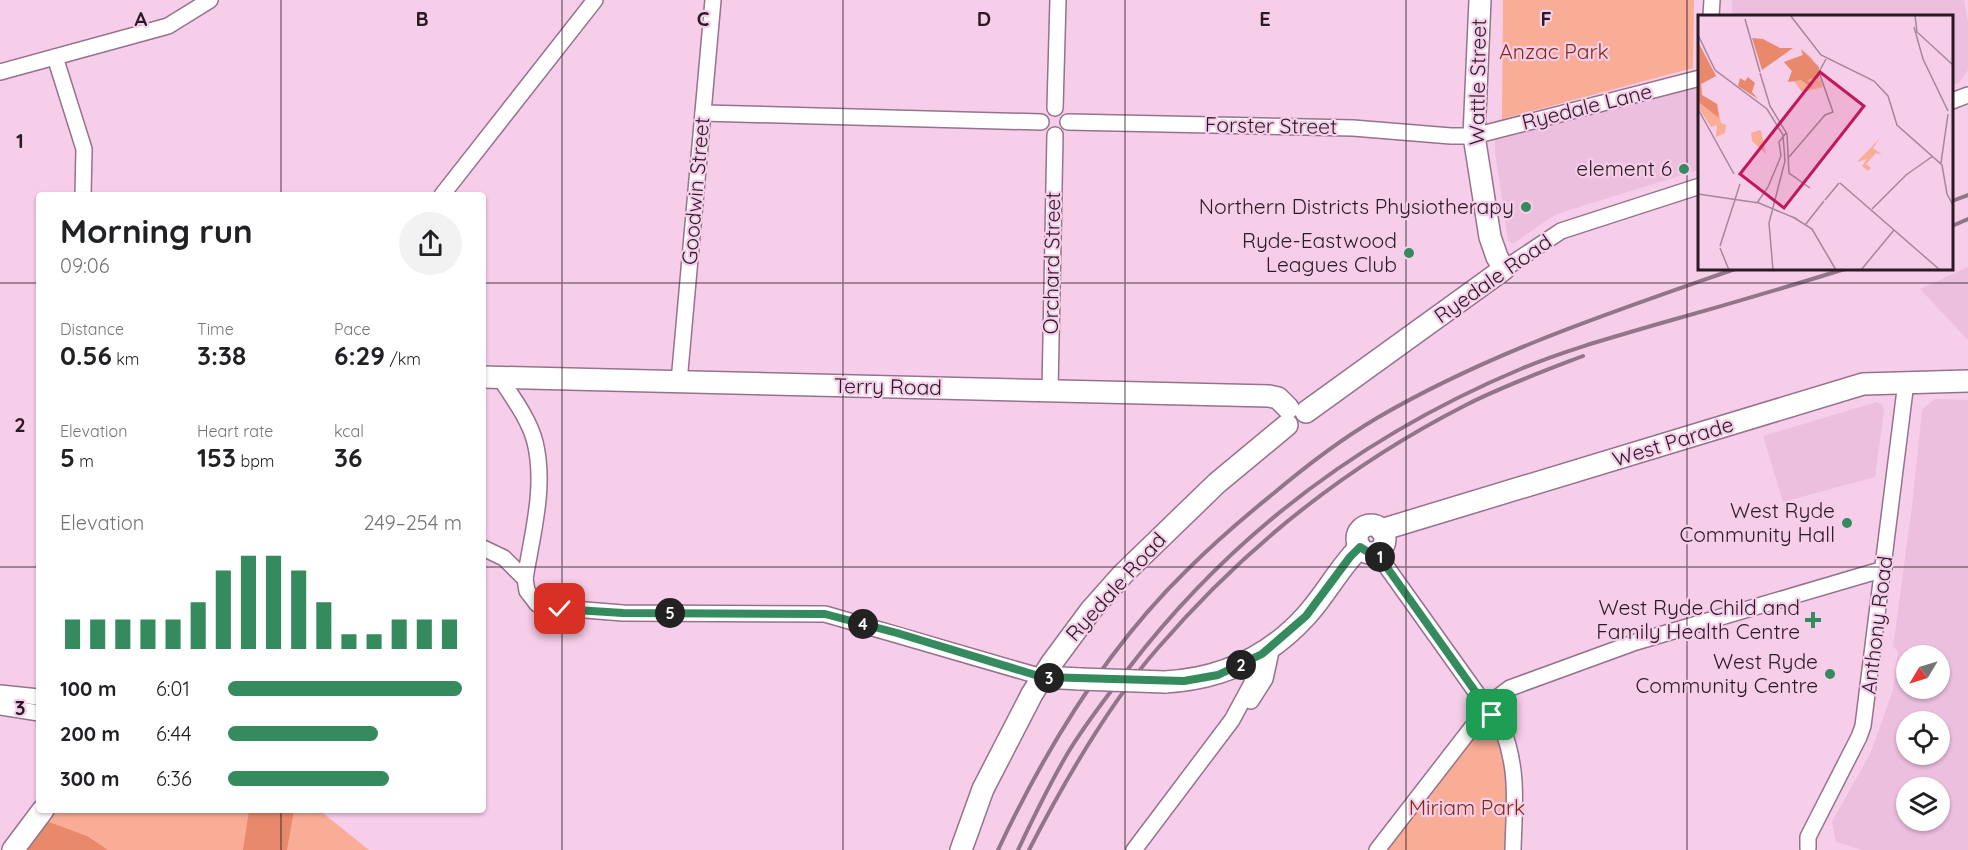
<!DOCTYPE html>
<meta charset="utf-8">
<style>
:root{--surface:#fff;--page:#f2f2f2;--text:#202124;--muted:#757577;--accent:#358a5e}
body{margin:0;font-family:Quicksand,sans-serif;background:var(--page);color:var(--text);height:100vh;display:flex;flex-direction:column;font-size:22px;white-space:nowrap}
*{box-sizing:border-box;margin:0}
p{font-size:20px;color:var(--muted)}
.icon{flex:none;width:33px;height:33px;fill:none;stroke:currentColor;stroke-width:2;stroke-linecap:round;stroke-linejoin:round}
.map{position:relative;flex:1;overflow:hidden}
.drawer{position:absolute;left:36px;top:192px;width:450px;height:621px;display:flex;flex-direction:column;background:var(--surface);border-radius:6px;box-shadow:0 2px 4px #0004}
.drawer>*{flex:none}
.needle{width:39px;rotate:232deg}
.controls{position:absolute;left:1896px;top:645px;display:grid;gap:12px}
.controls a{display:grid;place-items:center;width:54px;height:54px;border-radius:50%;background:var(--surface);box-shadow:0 2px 4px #0004;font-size:30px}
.pin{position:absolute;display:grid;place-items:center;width:51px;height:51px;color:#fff;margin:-26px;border-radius:12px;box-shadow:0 3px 9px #0006}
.km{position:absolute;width:30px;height:30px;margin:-15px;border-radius:50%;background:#222;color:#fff;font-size:16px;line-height:30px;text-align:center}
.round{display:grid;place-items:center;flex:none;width:63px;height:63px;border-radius:32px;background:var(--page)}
.summary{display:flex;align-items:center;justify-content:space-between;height:102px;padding:0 24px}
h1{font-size:33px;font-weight:700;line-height:45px}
.stats{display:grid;grid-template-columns:repeat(3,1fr);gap:9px;height:102px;padding:6px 24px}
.stats div{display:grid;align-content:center}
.stats b{font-size:26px;font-weight:700}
.stats small{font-size:16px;font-weight:400}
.stats p{font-size:16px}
.chart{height:168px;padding:12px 24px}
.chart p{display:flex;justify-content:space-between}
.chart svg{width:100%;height:108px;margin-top:6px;stroke:var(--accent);stroke-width:6}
ul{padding:0 24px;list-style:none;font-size:20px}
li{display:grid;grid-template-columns:96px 72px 1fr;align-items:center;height:45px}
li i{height:15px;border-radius:8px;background:var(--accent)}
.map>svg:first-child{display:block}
.built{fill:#edbfde;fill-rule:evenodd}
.green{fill:#f9ac96}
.forest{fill:#e8896c}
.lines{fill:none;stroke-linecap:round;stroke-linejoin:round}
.street-casing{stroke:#96728c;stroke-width:18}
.secondary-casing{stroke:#96728c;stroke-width:24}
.street{stroke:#fff;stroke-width:15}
.secondary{stroke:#fff;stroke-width:21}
.rail{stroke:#927589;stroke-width:4}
.secondary-bridge-casing{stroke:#96728c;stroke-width:24;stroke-linecap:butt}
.secondary-bridge{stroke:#fff;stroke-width:21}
.route-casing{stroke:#fff;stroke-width:12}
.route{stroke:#358a5e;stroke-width:8}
.grid{fill:none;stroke:#291a25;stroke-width:1.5;stroke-opacity:0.55}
.poi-dot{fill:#358a5e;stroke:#f7ceea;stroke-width:2}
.labels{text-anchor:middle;stroke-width:4.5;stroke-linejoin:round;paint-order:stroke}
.park-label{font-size:21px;fill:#812b10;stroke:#f7ceea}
.street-label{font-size:21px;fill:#291a25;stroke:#f7ceea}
.poi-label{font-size:21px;fill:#291a25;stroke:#f7ceea;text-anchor:end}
.inset-road{fill:none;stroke:#a5869b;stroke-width:1.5}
.view{fill:#c2185b;fill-opacity:0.15;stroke:#c2185b;stroke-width:3}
.inset-edge{fill:none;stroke:#291a25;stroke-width:3}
.grid-label{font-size:20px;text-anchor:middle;font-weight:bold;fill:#291a25;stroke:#f7ceea;stroke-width:4.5;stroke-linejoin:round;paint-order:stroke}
</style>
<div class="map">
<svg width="1968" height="850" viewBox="0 0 1968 850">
<rect width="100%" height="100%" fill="#f7ceea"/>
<!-- built -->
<g class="built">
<polygon points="1732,0 1964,0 1968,22 1968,70 1959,83 1952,85 1952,16 1732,16"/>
<polygon points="1699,85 1699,170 1566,211 1553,216 1513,244 1508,241 1495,152 1495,139"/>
<polygon points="1968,267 1968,340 1920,289"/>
<path d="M1935,399L1968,400V850H1863L1836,842L1832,822L1871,752L1893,690L1898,651L1893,647L1912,506L1922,410ZM1906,656H1940V688H1906ZM1906,722H1940V754H1906ZM1906,788H1940V820H1906Z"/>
<polygon points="1877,402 1882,405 1884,411 1875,477 1783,502 1763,436"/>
</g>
<!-- green -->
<g class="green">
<polygon points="1503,0 1694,0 1693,68 1502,119"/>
<path d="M1486,720C1515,757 1507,807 1506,850H1383Z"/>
<polygon points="55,810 319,810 369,850 27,850"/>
</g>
<!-- forest -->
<g class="forest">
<polygon points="249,810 294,810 287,850 243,850"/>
<polygon points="46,821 87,836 108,850 27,850"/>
</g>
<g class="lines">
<defs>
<g id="street">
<polyline points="1711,16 1712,0"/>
<polyline points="55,57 84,149 83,195"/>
<polyline points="0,72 168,26 210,0"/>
<polyline points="1952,101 1968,95"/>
<polyline points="1055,108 1058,0"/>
<polyline points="703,113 1041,122"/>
<polyline points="1068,122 1353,128 1451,136 1474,136 1700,78"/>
<polyline points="442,195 595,0"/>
<polyline points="1504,269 1561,231 1700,186"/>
<path d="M500,378C513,398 529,419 535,442C546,487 532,535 525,579"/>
<polyline points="679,382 713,0"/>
<polyline points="1050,391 1055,135"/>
<polyline points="483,548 504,558 525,579 527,591 537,604 560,608 623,613 825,614 1042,677"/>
<path d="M1376,552L1503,730C1519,772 1514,807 1513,850"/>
<polyline points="0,693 39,697"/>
<polyline points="1251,701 1265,679 1272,647"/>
<polyline points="0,707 39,713"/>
<polyline points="1808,848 1808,837 1859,737 1863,726 1906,382"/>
<polyline points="1134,850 1232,720 1252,683 1253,670 1250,661"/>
<polyline points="1377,850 1473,726 1485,707 1510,688 1636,642 1884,569"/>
</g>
<g id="secondary">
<polyline points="483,377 1269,396 1278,398 1288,408"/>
<polyline points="1306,412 1504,269 1497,257 1490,237 1474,136 1480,0"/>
<circle cx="1371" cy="539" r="14"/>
<polyline points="1381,530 1863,384 1968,381"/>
<polyline points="1042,677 1080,679"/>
<path d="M1165,682C1221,679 1268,658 1306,616C1326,594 1339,568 1360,547"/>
<polyline points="13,850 43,810"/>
<polyline points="961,850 983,789 1032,694 1051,664 1091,610 1123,574 1217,483 1287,425"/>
</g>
</defs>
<!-- street casing -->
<use href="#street" class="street-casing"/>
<!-- secondary casing -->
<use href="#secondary" class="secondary-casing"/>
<!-- street -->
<use href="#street" class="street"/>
<!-- secondary -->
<use href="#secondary" class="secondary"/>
<!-- rail -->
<g class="rail">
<polyline points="1952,201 1968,195"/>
<polyline points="1952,226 1968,219"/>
<path d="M998,850C1045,750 1106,649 1186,571C1214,543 1243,518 1274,493C1306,466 1340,440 1377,418C1490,352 1615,311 1738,268"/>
<path d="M1018,850C1034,816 1050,783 1069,751C1086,723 1107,696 1128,669C1232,533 1365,434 1523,368C1569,349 1617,336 1665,322C1726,305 1787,287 1848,268"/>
<path d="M1029,850C1064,782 1107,706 1158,648C1244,548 1348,465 1466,405C1503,386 1544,371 1583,356"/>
</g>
<defs>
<polyline id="secondary-bridge" points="1080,679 1165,682"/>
</defs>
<!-- secondary-bridge casing -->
<use href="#secondary-bridge" class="secondary-bridge-casing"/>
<!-- secondary-bridge -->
<use href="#secondary-bridge" class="secondary-bridge"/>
</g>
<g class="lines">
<defs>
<polyline id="route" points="560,609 623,613 825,614 897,633 1042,677 1184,681 1218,675 1262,654 1306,616 1350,557 1360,547 1368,552 1376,552 1492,715"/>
</defs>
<!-- route casing -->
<use href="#route" class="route-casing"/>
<!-- route -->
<use href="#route" class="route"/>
</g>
<!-- grid -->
<path class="grid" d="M281,0V195M562,0V850M843,0V850M1125,0V850M1406,0V850M1687,0V850M0,283H39M483,283H1968M0,567H39M483,567H1968M281,810V850"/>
<!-- markers -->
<g class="poi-dot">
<circle cx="1684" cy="169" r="6"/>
<circle cx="1526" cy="207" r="6"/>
<circle cx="1409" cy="253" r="6"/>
<circle cx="1847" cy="523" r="6"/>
<path d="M1810 611h6v6h6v6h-6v6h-6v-6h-6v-6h6z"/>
<circle cx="1830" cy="674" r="6"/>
</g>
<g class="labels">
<!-- park labels -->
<g class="park-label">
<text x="1554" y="59">Anzac Park</text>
<text x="1467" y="815">Miriam Park</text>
</g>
<!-- street labels -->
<g class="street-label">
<text transform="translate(1478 82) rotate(-89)" y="7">Wattle Street</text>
<text transform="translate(1587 107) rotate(-14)" y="7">Ryedale Lane</text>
<text transform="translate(1271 126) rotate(1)" y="7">Forster Street</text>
<text transform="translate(696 191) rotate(-85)" y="7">Goodwin Street</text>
<text transform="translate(1052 263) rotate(-89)" y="7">Orchard Street</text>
<text transform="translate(1493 279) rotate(-35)" y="7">Ryedale Road</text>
<text transform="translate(888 387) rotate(1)" y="7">Terry Road</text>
<text transform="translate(1673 442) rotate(-17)" y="7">West Parade</text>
<text transform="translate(1116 587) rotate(-48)" y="7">Ryedale Road</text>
<text transform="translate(1877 625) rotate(-83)" y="7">Anthony Road</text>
</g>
<!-- poi labels -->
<g class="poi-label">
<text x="1672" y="176">element 6</text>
<text x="1514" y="214">Northern Districts Physiotherapy</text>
<text x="1397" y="248">Ryde-Eastwood<tspan x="1397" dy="24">Leagues Club</tspan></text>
<text x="1835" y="518">West Ryde<tspan x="1835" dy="24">Community Hall</tspan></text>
<text x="1800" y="615">West Ryde Child and<tspan x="1800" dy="24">Family Health Centre</tspan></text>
<text x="1818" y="669">West Ryde<tspan x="1818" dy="24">Community Centre</tspan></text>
</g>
</g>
<!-- overview -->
<g transform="translate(1698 15)">
<rect width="255" height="255" fill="#f7ceea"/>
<path d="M0,27L18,61L3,69L4,80L19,89L23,108L28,110L27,118L18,122L19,110L13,112L0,92ZM103,34L114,43L125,72L104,77L95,65L90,67L94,56L86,47L105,40ZM62,115L63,116L68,139L54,126L53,118ZM183,122L175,133L184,140L178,138L168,149L173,153L170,156L164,151L169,144L159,147Z" fill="#f9ac96"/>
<path d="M54,23L65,24L82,33H95L64,55ZM0,27L18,61L3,69L4,80L19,89L21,103L2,88L0,91ZM103,34L121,52V61L110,65L115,74L103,65L90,67L94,56L86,47L105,40ZM50,62L57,68L54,77L60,84L40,71L42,63L47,66Z" fill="#e8896c"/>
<path class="inset-road" d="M92,0L123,40L176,66L190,81L199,110L244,150L249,179L255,190M217,0L219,17L255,50M47,4L62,57M216,12L225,44L250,96M0,20L17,55L69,94L85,120L87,146L71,208L75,255M62,58L72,91L89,119L91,158L112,173M0,94L36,159M91,142L127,100L135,97L121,57L128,44M243,148L250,99M142,168L242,255M0,179L61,188L99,204M127,185L141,168M59,188L70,172L83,141L81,127L88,118M174,194L208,160L235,141M95,202L114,214L138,255M107,210L126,186M22,231L42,169M22,233L31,255M163,255L196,215"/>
<path class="view" d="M122,57L166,91L86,193L42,159Z"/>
<rect width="255" height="255" class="inset-edge"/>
</g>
<g class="grid-label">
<text x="141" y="26">A</text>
<text x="422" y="26">B</text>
<text x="703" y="26">C</text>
<text x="984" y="26">D</text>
<text x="1265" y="26">E</text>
<text x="1546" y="26">F</text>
<text x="20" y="148">1</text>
<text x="20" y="432">2</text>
<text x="20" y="715">3</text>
</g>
</svg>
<div class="controls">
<a><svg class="needle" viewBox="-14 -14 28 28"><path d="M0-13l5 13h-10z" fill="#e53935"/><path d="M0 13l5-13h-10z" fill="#757577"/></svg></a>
<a><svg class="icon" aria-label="locate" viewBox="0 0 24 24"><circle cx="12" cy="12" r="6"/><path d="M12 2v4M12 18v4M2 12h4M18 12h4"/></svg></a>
<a><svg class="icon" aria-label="layers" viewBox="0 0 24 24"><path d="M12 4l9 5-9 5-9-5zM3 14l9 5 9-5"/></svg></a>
</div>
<div class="pin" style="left:1492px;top:715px;background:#1e9e55"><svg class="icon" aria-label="arrive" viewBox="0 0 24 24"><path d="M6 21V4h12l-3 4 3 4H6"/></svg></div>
<div class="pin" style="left:560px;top:609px;background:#d93025"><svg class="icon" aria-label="check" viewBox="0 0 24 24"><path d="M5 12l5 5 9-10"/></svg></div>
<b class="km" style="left:1380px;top:557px">1</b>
<b class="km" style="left:1241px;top:665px">2</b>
<b class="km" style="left:1049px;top:678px">3</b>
<b class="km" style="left:863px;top:624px">4</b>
<b class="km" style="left:670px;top:613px">5</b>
<section class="drawer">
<div class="summary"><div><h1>Morning run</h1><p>09:06</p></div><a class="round"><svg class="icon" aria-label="share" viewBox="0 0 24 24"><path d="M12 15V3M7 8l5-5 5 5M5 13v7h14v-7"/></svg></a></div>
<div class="stats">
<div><p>Distance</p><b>0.56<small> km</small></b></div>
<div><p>Time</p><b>3:38</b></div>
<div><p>Pace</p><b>6:29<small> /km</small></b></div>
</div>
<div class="stats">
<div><p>Elevation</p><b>5<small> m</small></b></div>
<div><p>Heart rate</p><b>153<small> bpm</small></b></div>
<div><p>kcal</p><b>36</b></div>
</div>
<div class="chart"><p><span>Elevation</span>249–254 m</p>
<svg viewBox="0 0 160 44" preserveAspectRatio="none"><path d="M5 44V32M15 44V32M25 44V32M35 44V32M45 44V32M55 44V25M65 44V12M75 44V6M85 44V6M95 44V12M105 44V25M115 44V38M125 44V38M135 44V32M145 44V32M155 44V32"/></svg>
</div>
<ul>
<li><b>100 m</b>6:01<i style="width:100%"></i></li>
<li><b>200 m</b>6:44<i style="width:64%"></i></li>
<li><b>300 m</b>6:36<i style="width:69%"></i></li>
</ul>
</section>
</div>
